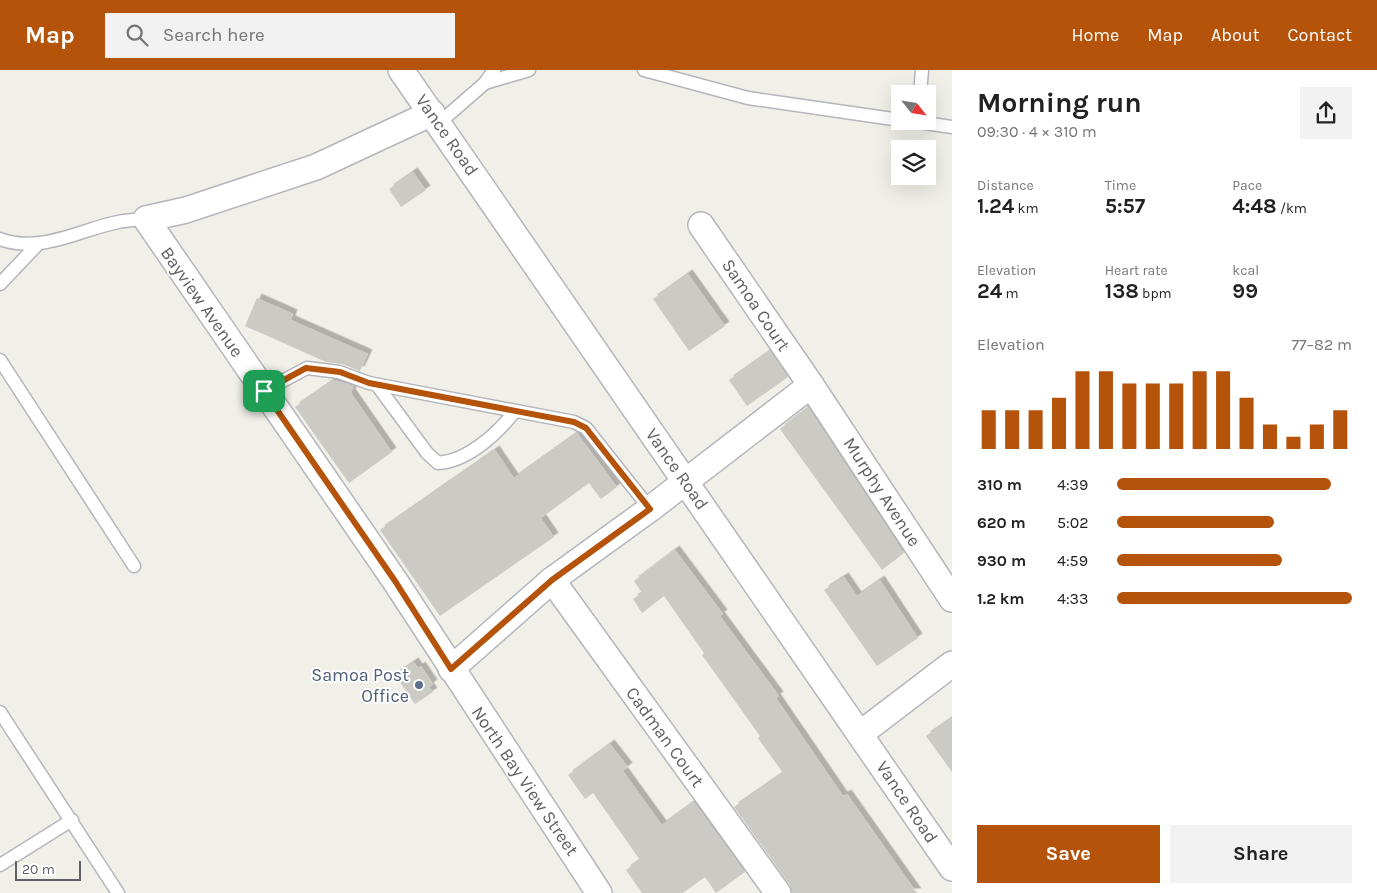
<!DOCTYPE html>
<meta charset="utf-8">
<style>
:root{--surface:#fff;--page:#f2f2f2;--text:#222;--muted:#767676;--accent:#b45309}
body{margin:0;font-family:Karla,sans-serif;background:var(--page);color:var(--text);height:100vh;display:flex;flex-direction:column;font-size:19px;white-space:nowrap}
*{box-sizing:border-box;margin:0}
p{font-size:16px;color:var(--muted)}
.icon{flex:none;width:28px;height:28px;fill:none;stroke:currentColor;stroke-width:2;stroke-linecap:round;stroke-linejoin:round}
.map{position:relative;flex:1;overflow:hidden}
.sheet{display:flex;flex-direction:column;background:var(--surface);width:425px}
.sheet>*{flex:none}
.needle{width:32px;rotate:120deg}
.controls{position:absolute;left:891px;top:15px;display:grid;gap:10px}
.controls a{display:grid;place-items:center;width:45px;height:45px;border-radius:0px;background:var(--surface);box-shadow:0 5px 20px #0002;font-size:25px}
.scale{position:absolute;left:15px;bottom:12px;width:66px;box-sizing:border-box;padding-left:5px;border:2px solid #5f6166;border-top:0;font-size:14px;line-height:18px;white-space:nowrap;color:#5f6166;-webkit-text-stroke:4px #fff;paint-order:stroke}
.pin{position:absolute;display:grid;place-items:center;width:42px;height:42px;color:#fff;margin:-21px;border-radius:10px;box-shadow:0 2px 8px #0006}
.round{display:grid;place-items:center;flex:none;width:52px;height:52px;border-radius:0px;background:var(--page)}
.overview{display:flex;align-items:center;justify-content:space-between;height:85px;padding:0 25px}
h1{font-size:28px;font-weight:700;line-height:38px}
.figures{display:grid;grid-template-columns:repeat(3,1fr);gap:8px;height:85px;padding:5px 25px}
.figures div{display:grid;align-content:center}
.figures b{font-size:21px;font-weight:700}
.figures small{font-size:14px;font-weight:400}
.figures p{font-size:14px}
.chart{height:140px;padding:10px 25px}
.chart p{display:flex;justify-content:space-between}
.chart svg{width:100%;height:90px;margin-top:5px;stroke:var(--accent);stroke-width:6}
.primary-button{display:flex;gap:10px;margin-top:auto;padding:10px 25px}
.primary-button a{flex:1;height:58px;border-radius:0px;background:var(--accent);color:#fff;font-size:20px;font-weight:700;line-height:58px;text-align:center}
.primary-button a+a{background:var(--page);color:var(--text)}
ul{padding:0 25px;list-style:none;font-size:16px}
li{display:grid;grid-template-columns:80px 60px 1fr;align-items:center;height:38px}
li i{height:12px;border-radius:6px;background:var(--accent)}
header{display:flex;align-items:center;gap:30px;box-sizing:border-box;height:70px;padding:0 25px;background:var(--accent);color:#fff}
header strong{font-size:24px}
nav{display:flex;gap:28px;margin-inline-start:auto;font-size:18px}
.search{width:350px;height:45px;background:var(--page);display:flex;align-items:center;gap:12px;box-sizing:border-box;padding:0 18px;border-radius:0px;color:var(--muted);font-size:19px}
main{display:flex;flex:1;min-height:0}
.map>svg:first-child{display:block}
.building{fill:#cbcac4;filter:url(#shadow)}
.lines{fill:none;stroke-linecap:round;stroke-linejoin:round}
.lane-casing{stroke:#b5b6bb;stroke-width:15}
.street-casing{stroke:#b5b6bb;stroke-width:28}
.lane{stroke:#fff;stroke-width:12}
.street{stroke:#fff;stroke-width:25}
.route-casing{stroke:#fff;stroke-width:10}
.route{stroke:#b45309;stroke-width:6}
.service-dot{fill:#5c6f8a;stroke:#fff;stroke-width:2}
.labels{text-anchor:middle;stroke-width:4;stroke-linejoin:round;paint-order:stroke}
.street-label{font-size:18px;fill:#5f6166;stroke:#fff}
.service-label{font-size:18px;fill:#4e5e75;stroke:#fff;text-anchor:end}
</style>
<header>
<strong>Map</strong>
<div class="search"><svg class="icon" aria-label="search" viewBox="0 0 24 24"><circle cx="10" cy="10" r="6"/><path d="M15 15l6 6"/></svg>Search here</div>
<nav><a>Home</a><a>Map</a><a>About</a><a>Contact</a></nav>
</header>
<main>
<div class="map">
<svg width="952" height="823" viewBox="0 0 952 823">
<defs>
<filter id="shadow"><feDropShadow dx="4.5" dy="-4.5" stdDeviation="0" flood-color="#0004"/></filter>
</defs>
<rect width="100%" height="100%" fill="#f0efe8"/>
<!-- building -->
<g class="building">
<polygon points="413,102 426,120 401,137 389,119"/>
<polygon points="688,204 725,256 689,281 653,229"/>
<polygon points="257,228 293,244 291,250 368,284 360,301 342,294 326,292 245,256"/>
<polygon points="770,281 788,307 747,336 729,310"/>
<polygon points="334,310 354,316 351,323 392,382 349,413 295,337"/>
<polygon points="808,337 904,483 882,500 780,359"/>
<polygon points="577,363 617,417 601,429 589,413 541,448 554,467 440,546 380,460 495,380 514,408"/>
<polygon points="675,480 723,544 720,546 779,626 776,628 843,726 847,724 917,823 792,823 790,815 734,737 783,703 758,668 760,666 702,585 704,583 664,526 642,543 633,529 642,523 634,511"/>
<polygon points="844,507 857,526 880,510 918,568 877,596 824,520"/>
<polygon points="414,592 418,598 421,596 433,614 429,617 433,622 415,634 395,605"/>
<polygon points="952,648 952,702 926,666"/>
<polygon points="610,674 628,697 623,701 662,755 694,732 745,802 716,823 705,807 683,823 642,823 626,800 640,790 593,723 585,729 568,705"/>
</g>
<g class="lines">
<defs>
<g id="lane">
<polyline points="644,0 748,28 900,50"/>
<polyline points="485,13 529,0"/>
<polyline points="920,24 922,0"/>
<polyline points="912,51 952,57"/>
<polyline points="439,53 485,13 494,0"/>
<path d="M0,169C40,184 79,160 118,152C127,150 137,150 146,149"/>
<polyline points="0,214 37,175"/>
<polyline points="0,290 134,496"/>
<path d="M377,315L427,383L438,393C468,391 497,364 515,341"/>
<polyline points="264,321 307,298 339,302 369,313 574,352 586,358 650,439"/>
<polyline points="0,642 118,823"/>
<polyline points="0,795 72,750"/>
</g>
<g id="street">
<polyline points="401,0 952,798"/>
<polyline points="432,43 316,97 186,140 146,149 395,511 599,823"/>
<polyline points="701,155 811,315 952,529"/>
<polyline points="552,510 778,823"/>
<polyline points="451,599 552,510 650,439 811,315"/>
<polyline points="860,664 952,594"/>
</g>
</defs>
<!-- lane casing -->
<use href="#lane" class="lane-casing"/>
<!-- street casing -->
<use href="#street" class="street-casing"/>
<!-- lane -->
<use href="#lane" class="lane"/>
<!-- street -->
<use href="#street" class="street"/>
</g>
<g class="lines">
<defs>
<polygon id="route" points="306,298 340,302 369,313 574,352 586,358 650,439 552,510 451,599 395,511 264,321"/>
</defs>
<!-- route casing -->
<use href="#route" class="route-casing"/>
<!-- route -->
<use href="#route" class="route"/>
</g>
<!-- markers -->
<circle class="service-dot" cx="419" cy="615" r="5"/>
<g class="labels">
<!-- street labels -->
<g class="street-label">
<text transform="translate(447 65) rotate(55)" y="6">Vance Road</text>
<text transform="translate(202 232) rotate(55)" y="6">Bayview Avenue</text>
<text transform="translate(756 235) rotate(56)" y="6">Samoa Court</text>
<text transform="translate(677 399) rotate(55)" y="6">Vance Road</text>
<text transform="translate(882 422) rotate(57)" y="6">Murphy Avenue</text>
<text transform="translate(665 667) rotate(54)" y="6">Cadman Court</text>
<text transform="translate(525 711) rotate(56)" y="6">North Bay View Street</text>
<text transform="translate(907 732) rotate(56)" y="6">Vance Road</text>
</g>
<!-- service labels -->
<g class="service-label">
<text x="409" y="611">Samoa Post<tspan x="409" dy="21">Office</tspan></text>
</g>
</g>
</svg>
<div class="controls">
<a><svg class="needle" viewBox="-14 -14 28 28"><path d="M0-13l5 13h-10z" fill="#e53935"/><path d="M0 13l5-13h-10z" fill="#767676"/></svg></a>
<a><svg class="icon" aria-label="layers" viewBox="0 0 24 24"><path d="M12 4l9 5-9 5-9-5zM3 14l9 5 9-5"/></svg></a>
</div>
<div class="scale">20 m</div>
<div class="pin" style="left:264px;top:321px;background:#1e9e55"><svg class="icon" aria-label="arrive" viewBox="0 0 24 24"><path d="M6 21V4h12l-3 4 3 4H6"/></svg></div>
</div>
<section class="sheet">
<div class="overview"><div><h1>Morning run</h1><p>09:30 · 4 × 310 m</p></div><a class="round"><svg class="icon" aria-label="share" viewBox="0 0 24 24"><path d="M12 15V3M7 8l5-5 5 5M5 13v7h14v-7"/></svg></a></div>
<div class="figures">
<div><p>Distance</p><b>1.24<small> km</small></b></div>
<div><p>Time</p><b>5:57</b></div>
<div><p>Pace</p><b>4:48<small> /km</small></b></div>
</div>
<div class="figures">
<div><p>Elevation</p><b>24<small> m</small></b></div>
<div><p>Heart rate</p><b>138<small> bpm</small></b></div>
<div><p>kcal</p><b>99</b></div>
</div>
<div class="chart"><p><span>Elevation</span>77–82 m</p>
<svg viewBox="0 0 160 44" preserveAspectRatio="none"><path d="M5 44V25M15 44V25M25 44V25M35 44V19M45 44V6M55 44V6M65 44V12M75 44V12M85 44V12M95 44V6M105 44V6M115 44V19M125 44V32M135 44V38M145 44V32M155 44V25"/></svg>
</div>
<ul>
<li><b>310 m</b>4:39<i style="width:91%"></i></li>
<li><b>620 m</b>5:02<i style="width:67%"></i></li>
<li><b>930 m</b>4:59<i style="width:70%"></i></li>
<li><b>1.2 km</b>4:33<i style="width:100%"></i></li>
</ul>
<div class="primary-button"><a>Save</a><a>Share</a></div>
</section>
</main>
